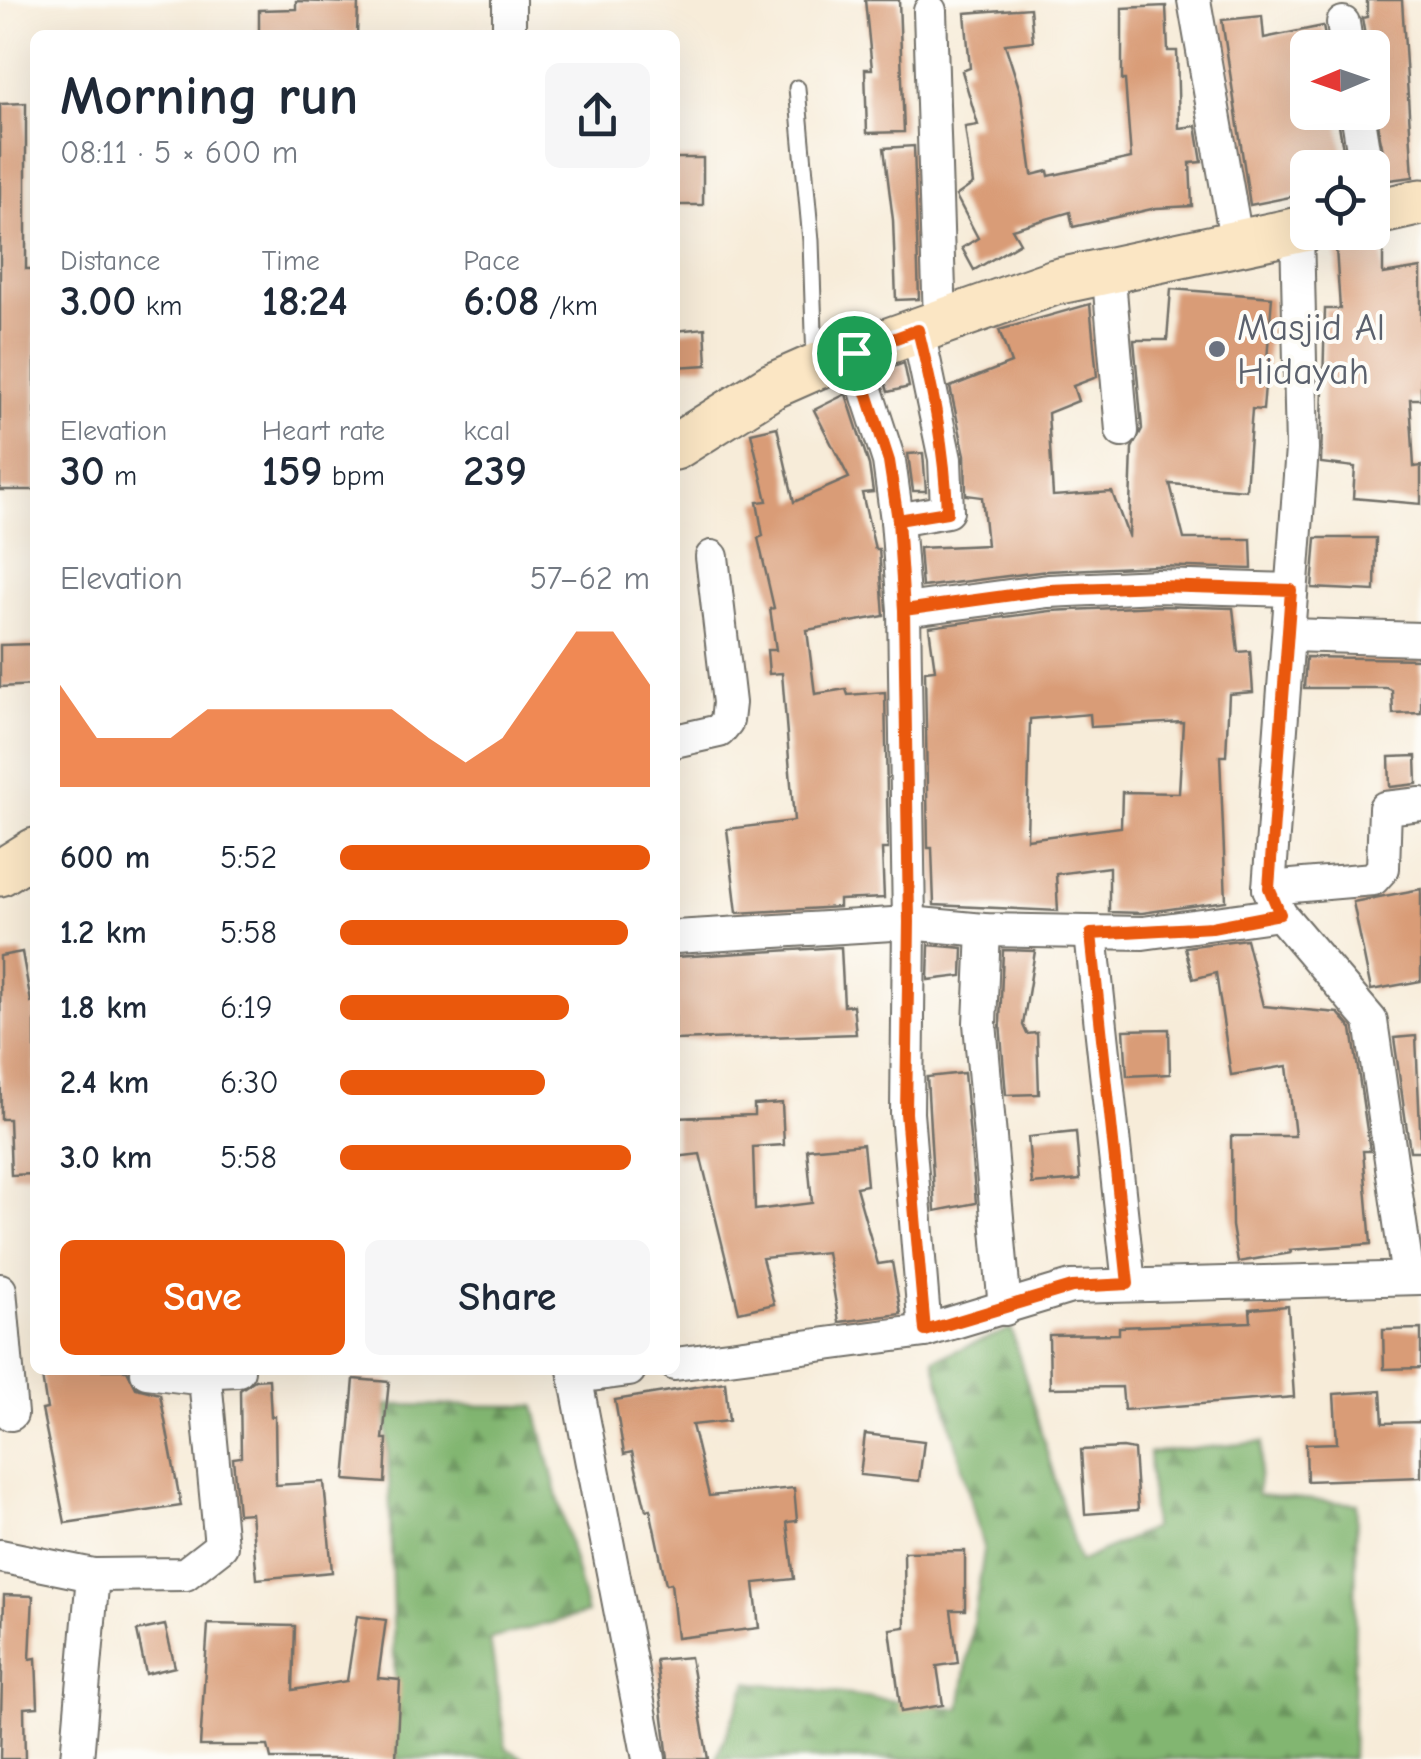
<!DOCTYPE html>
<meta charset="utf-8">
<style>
:root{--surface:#fff;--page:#f6f6f7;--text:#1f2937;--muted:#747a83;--accent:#ea580c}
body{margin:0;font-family:"Comic Neue",sans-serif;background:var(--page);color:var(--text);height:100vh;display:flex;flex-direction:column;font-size:38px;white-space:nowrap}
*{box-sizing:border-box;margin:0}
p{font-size:32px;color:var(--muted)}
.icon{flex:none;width:55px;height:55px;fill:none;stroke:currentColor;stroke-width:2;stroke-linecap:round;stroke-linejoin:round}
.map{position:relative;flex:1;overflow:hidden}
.sheet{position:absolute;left:30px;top:30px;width:650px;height:1345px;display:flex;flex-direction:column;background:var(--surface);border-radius:15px;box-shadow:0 10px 40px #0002}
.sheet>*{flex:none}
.needle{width:65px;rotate:268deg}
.fabs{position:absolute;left:1290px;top:30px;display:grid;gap:20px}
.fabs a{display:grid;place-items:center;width:100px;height:100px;border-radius:15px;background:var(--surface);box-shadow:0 10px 40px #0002;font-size:50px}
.pin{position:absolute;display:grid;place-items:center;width:85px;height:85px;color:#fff;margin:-42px;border:5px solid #fff;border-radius:50%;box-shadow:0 2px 10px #0007}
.round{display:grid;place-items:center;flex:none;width:105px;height:105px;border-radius:15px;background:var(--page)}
.head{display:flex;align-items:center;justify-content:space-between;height:170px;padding:0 30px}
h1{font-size:55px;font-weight:700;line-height:75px}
.metrics{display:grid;grid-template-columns:repeat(3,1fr);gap:15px;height:170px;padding:10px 30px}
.metrics div{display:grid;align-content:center}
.metrics b{font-size:42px;font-weight:700}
.metrics small{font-size:28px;font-weight:400}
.metrics p{font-size:28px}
.chart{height:280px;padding:20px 30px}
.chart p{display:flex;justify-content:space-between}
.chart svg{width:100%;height:180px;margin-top:10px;fill:var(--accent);opacity:.7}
.action{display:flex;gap:20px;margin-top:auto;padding:20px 30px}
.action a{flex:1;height:115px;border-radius:15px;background:var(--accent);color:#fff;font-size:40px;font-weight:700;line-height:115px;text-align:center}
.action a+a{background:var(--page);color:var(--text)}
ul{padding:0 30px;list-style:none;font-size:32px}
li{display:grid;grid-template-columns:160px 120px 1fr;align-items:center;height:75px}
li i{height:25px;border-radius:12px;background:var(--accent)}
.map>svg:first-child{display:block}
.forest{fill:url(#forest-firs);stroke:#56704e;stroke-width:2.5}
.building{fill:#d99c77;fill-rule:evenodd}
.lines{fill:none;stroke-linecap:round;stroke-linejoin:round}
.lane-casing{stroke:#726f68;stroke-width:19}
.street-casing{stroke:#726f68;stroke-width:36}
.secondary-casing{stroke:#726f68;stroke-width:49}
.lane{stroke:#fff;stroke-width:15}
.street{stroke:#fff;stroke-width:32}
.secondary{stroke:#fbe6c4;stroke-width:45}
.route-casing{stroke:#fff;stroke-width:20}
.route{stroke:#ea580c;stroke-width:12}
.worship-dot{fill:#6b7280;stroke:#fdfcf7;stroke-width:4}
.labels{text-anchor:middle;stroke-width:8;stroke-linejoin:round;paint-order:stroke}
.worship-label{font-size:38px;fill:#5b616d;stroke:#fdfcf7;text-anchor:start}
</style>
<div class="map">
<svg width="1421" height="1759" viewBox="0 0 1421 1759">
<defs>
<pattern id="forest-firs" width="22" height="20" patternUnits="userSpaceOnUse" patternTransform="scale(2.5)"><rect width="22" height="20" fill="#82b671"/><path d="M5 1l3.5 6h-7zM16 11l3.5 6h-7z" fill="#6b945d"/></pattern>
</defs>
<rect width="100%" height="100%" fill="#fdfcf7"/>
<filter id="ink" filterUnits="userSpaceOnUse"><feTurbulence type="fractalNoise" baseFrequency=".01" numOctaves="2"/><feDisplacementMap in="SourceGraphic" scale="20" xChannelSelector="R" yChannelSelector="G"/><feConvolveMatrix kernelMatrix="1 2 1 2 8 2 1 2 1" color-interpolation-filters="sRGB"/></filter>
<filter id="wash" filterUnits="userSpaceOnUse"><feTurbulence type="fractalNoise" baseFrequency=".0048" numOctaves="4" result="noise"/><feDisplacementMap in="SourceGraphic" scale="40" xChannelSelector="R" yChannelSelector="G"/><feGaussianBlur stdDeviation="2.25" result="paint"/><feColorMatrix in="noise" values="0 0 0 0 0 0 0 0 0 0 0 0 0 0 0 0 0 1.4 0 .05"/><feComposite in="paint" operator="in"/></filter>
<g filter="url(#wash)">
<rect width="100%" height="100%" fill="#f7ecd9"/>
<!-- forest -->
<g class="forest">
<polygon points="1011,1329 1079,1562 1153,1528 1149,1453 1263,1442 1257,1495 1357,1504 1352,1759 716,1759 748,1682 960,1709 984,1551 934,1359"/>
<polygon points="387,1405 535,1406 587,1613 490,1639 506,1748 526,1759 397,1759"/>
</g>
<g id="blocks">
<!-- building -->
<g class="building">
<polygon points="865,0 899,0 904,132 867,133 865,69 872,69"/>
<polygon points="1367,0 1402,0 1413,177 1381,181 1386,165 1372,100 1372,48 1367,48 1362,18 1367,17"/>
<polygon points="296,1 358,3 357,35 259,35 259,10 296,9"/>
<polygon points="1166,6 1168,51 1177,51 1179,128 1196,126 1202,162 1190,163 1192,206 1156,208 1073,227 1070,212 1012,229 1020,243 974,270 962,248 978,238 956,196 973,184 965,127 978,125 962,71 970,68 965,13 1030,8 1033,41 1005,44 1021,94 1032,175 1048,171 1049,176 1131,158 1125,80 1122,80 1122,8"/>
<polygon points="1262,16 1264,38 1323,26 1327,48 1308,48 1308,112 1337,112 1346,168 1299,168 1305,194 1250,205 1222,20"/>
<polygon points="26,103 26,269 35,269 35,490 0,490 0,104"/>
<polygon points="914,146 919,299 896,300 893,220 884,148"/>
<rect x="675" y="158" width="28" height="47"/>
<polygon points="1383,245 1383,274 1421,268 1421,399 1410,399 1414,467 1421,466 1421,504 1353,498 1355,467 1321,463 1325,309 1340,309 1336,248"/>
<polygon points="1171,289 1272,297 1263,410 1252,409 1246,490 1170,484 1184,539 1251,539 1252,569 1157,566 1047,571 922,587 919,548 987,545 982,497 966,495 965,455 950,387 1011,363 999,330 1090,304 1097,377 1073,386 1078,401 1048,413 1053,496 1112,492 1129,538 1132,448 1142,429 1134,340 1167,340"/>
<polygon points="705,328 707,365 675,367 675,331"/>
<polygon points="904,363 909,387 888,392 882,371"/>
<polygon points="846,394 869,465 873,492 862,493 875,549 879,549 884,616 807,630 815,694 846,689 848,695 885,692 888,849 882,849 884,898 839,900 839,907 737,913 727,829 794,821 782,673 769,674 767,650 776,650 770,609 774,608 758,538 763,536 757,502 767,501 751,433 777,427 794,502 849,478 814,410"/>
<polygon points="923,453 926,491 913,491 908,454"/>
<polygon points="1316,538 1376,538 1375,591 1312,588"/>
<path d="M1157,606L1233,608L1238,652L1250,651L1253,692L1229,694L1226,756H1220L1226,901L1142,913L1109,912V867L1056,874L1058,911L934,905L932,848H928L925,671L935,670L929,627L1050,611ZM1090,714L1091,727L1183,722L1179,793L1122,792L1121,827L1027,839L1030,719Z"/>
<polygon points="35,644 35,685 0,687 0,645"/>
<polygon points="1306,657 1421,659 1421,713 1393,714 1392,690 1387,688 1304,688"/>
<polygon points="1416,756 1417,784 1390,787 1389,757"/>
<polygon points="1421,889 1421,981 1371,990 1353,902"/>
<polygon points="1246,939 1263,1006 1338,1013 1352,1029 1370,1151 1363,1151 1371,1244 1290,1250 1291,1253 1238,1262 1232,1226 1231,1136 1295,1136 1287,1066 1231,1075 1216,973 1193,979 1185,947"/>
<polygon points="929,945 963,948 962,976 928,980"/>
<polygon points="841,947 844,1006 853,1005 856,1034 675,1040 675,957"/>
<polygon points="1003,950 1035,951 1023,1025 1027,1034 1037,1033 1039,1094 1006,1095 1000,1023"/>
<polygon points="22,952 31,1002 35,1001 35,1174 11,1175 9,1119 1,1119 0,956"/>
<polygon points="1169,1029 1170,1074 1127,1076 1124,1030"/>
<polygon points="1416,1036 1421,1151 1410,1151 1394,1038"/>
<polygon points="964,1073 976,1203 935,1211 927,1077"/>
<polygon points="782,1103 784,1145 753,1147 755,1210 812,1203 807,1149 863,1144 867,1185 856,1187 878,1264 892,1262 901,1314 839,1322 827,1252 762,1258 774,1304 739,1312 700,1154 675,1157 675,1118 754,1115 754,1105"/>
<polygon points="1076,1132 1080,1180 1032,1184 1028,1137"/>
<polygon points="1288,1306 1294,1397 1124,1410 1122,1387 1050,1388 1049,1335 1119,1334 1119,1327 1251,1322 1250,1309"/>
<polygon points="1421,1329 1421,1368 1384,1369 1383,1330"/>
<polygon points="41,1370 127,1370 136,1388 160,1394 181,1506 65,1523 42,1410 47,1409"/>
<polygon points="269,1379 271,1417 275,1416 276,1485 324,1482 332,1572 257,1579 251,1513 238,1514 233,1458 241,1457 240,1390 255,1380"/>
<polygon points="354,1379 389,1382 383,1439 387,1439 385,1483 345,1480"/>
<polygon points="725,1382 729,1421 692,1425 709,1496 794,1488 797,1521 787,1522 794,1579 754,1583 759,1628 677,1638 671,1583 666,1584 650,1509 646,1510 632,1452 624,1454 615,1400"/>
<polygon points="1381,1391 1383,1423 1421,1422 1421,1477 1307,1481 1306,1444 1337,1443 1334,1394"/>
<polygon points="865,1434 924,1441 919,1481 860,1475"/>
<polygon points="1123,1448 1134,1450 1138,1510 1085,1514 1081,1450"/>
<polygon points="965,1551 965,1610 951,1610 958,1663 937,1666 943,1705 901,1712 890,1629 905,1627 904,1552"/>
<polygon points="4,1595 33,1596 30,1659 36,1658 38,1707 24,1708 25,1759 0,1759"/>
<polygon points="357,1616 386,1620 378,1678 400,1680 396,1759 271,1759 268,1746 200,1746 208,1624 295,1626 293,1690 347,1681"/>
<polygon points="165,1625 175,1667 146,1674 137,1631"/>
<polygon points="690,1657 708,1759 668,1759 656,1660"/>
</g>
</g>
</g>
<g filter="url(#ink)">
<use href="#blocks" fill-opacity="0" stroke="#726f68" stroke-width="2.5"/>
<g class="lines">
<defs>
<polyline id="lane" points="797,88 811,241 815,363"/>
<g id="street">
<polyline points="509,0 509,35"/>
<polyline points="1194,0 1237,245"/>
<polyline points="930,11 940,322"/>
<polyline points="1343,23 1347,48"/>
<polyline points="1357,112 1366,168"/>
<polyline points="1297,230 1302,449 1269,888 1280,914 1371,1021 1408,1278"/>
<polyline points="1108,267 1122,431"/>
<polyline points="854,353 889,461 897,520 904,610 909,923 907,1113 925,1331"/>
<polyline points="897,520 947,511 945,459 918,331"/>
<polyline points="904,610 1048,591 1157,586 1291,590"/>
<polyline points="1290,635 1421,639"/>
<polyline points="675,741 719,731 727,721 729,703 712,557"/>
<polyline points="1269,888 1373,879 1383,868 1385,808 1421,804"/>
<polyline points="984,930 980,1023 1005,1309"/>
<polyline points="1091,934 1129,1284"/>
<polyline points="675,937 909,923 984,930 1143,933 1280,914"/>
<polyline points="0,1290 11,1414"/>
<polyline points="675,1364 925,1331 1071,1287 1421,1278"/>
<polyline points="574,1370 649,1759"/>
<polyline points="147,1372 205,1379"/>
<polyline points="576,1377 629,1370"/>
<polyline points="205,1379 216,1371 238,1370"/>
<polyline points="0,1556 93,1575 185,1574 221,1546 205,1379"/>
<polyline points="77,1759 93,1575"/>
</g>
<g id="secondary">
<polyline points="1372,213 1421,202"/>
<polyline points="675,447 772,386 815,367 1055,282 1308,228"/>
<polyline points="0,873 35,851"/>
</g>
</defs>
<!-- lane casing -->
<use href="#lane" class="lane-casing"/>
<!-- street casing -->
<use href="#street" class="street-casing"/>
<!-- secondary casing -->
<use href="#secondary" class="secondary-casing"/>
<!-- lane -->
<use href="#lane" class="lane"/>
<!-- street -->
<use href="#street" class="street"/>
<!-- secondary -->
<use href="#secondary" class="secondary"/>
</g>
</g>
<g class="lines" filter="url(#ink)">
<defs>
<path id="route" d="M854,353L889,461L898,520L904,610L909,922L906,1113L925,1331L1072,1287L1128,1284L1091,934L1212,927L1280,914L1269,888L1291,590L1157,586L1048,590L904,610L898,520L947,512C945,449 933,391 918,330L854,353"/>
</defs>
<!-- route casing -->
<use href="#route" class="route-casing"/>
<!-- route -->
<use href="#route" class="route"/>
</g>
<!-- markers -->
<circle class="worship-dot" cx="1217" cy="349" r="10"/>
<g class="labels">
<!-- worship labels -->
<g class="worship-label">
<text x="1237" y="340">Masjid Al<tspan x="1237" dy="44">Hidayah</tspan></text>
</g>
</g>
</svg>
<div class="fabs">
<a><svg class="needle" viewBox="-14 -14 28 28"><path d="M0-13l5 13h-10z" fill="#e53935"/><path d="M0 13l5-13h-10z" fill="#747a83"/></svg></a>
<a><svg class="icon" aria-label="locate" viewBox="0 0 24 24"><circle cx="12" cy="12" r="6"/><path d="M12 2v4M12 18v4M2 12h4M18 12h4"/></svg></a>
</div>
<div class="pin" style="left:854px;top:353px;background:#1e9e55"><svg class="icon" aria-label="arrive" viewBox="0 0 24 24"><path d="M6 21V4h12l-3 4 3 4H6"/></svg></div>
<section class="sheet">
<div class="head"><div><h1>Morning run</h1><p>08:11 · 5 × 600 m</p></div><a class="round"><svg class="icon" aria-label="share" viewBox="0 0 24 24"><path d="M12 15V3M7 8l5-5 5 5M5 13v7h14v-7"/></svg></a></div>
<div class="metrics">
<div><p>Distance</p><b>3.00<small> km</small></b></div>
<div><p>Time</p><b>18:24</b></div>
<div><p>Pace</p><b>6:08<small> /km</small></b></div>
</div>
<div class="metrics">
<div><p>Elevation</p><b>30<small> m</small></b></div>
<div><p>Heart rate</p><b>159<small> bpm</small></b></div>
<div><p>kcal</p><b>239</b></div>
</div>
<div class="chart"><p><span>Elevation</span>57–62 m</p>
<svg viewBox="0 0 160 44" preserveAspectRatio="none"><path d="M0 44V19L10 32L20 32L30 32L40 25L50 25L60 25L70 25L80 25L90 25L100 32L110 38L120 32L130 19L140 6L150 6L160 19V44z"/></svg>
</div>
<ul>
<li><b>600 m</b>5:52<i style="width:100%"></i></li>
<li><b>1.2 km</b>5:58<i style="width:93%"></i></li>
<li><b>1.8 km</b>6:19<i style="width:74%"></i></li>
<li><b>2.4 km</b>6:30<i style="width:66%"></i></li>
<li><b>3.0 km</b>5:58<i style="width:94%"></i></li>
</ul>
<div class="action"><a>Save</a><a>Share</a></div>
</section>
</div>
